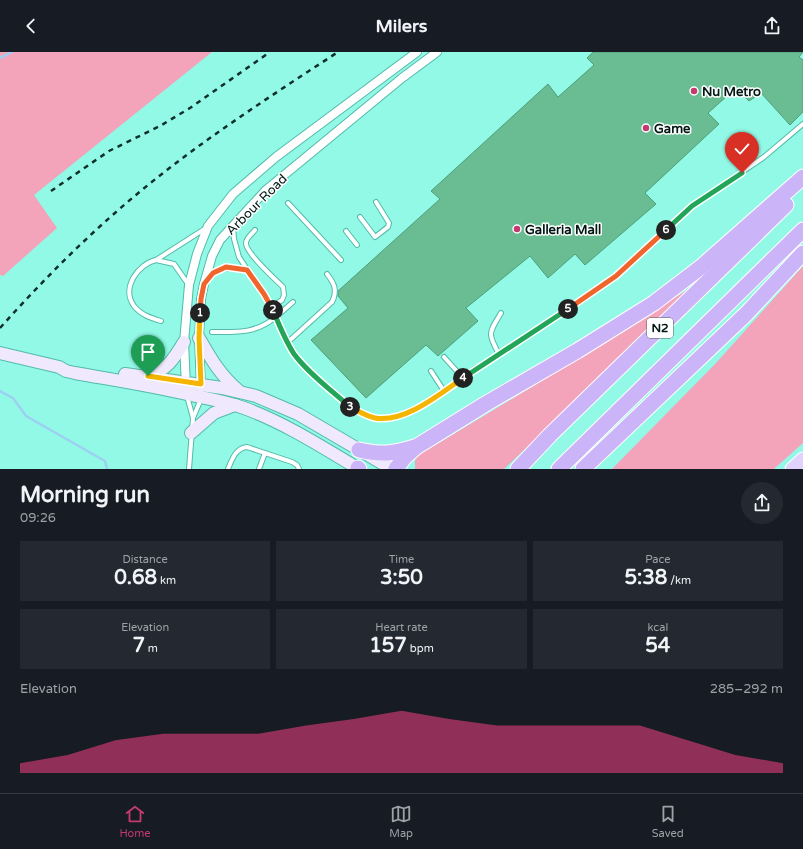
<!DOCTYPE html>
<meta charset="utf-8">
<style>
:root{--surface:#171b24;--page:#242831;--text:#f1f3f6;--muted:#9ea1a6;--line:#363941;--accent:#c43970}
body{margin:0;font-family:"Varela Round",sans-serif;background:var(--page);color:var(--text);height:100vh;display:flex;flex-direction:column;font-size:15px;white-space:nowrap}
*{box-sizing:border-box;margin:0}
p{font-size:13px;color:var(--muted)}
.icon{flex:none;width:22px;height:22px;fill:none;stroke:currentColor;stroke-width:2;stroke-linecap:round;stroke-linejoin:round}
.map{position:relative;height:417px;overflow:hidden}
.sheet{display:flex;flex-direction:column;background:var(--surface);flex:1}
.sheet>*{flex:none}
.pin{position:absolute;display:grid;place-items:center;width:34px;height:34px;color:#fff;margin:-41px -17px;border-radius:50% 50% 50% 0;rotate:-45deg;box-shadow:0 0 4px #0007}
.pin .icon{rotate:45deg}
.km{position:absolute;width:20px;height:20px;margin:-10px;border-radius:50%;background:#222;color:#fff;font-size:11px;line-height:20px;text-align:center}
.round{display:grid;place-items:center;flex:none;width:42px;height:42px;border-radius:21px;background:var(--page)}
.overview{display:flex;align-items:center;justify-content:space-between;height:68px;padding:0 20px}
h1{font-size:22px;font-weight:700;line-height:30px}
.stats{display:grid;grid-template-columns:repeat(3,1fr);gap:6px;height:68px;padding:4px 20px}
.stats div{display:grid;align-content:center;border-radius:0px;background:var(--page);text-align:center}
.stats b{font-size:20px;font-weight:700}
.stats small{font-size:11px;font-weight:400}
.stats p{font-size:11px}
.chart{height:112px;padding:8px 20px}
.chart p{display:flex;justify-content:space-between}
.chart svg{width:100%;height:72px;margin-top:4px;fill:var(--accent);opacity:.7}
header{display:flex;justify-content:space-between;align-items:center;height:52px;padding:0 20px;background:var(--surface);font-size:18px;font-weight:700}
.tabs{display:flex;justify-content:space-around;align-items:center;height:56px;border-top:1px solid var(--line);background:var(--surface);font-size:11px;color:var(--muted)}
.tabs a{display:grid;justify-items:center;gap:2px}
.tabs .on{color:var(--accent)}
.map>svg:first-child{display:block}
.green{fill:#f3a4bb}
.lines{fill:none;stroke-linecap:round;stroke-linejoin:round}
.stream{stroke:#9ecff3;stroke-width:2.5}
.building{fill:#6abc93;stroke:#4ea078}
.lane-casing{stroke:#52bbaa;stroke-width:6}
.street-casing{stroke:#52bbaa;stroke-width:10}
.secondary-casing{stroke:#52bbaa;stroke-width:14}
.primary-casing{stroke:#fff;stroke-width:15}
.highway-casing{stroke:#fff;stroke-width:17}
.lane{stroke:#fff;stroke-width:4}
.street{stroke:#fff;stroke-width:8}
.secondary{stroke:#f0e8fd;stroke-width:12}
.primary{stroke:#e0d2fb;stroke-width:13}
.highway{stroke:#ccb4f8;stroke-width:15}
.rail{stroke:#112f2a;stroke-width:2.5;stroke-dasharray:5 5;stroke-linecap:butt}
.split-1-casing{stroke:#fff;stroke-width:8}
.split-2-casing{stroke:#fff;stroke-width:8}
.split-3-casing{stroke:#fff;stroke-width:8}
.split-4-casing{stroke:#fff;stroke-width:8}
.split-5-casing{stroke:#fff;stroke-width:8}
.split-6-casing{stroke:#fff;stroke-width:8}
.split-7-casing{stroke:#fff;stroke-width:8}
.split-1{stroke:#f5b400;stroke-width:5}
.split-2{stroke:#f0652b;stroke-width:5}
.split-3{stroke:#22a559;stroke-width:5}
.split-4{stroke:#f5b400;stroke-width:5}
.split-5{stroke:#22a559;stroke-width:5}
.split-6{stroke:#f0652b;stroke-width:5}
.split-7{stroke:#22a559;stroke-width:5}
.poi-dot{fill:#c43970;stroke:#fff;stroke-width:1.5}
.labels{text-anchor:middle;stroke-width:3;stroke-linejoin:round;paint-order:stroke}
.shield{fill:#fff;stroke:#4e5d5a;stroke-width:1}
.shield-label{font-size:12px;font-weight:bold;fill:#021814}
.poi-label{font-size:13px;font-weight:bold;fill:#021814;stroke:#fff;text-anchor:start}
.street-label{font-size:13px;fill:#021814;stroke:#fff}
</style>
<header><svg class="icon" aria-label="back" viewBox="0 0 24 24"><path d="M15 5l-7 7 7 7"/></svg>Milers<svg class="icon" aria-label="share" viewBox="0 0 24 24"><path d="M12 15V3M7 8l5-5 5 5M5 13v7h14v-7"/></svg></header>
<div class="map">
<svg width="803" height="417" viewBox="0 0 803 417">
<rect width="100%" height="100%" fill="#92f9e6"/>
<!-- green -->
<g class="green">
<polygon points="0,0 212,0 34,143 57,176 3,224 0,223"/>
<polygon points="803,214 803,391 774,417 612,417 716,311"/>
<polygon points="701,229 504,417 415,417 415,408 419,403 591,299"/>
</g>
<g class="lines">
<!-- stream -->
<g class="stream">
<polyline points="0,6 12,0"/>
<polyline points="0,339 13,346 26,364 105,409 107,417"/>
</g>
</g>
<!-- building -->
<polygon class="building" points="593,0 803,0 799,5 803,8 803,60 790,73 761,41 749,49 736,36 708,61 719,72 645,141 656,152 585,213 575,202 548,226 530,204 466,256 478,269 438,304 426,293 366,346 311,288 348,256 338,244 338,239 440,147 431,139 548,32 558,45 594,13 587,6"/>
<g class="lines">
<defs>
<g id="lane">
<polyline points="288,151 341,208"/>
<polyline points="360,165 375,185 388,175 389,171 376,150"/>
<path d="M255,178C252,182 246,186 246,191C245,200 276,228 283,235L284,243L282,248L272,255"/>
<polyline points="346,179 357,193"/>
<polyline points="156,208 174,212 188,232"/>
<path d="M208,227C220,214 230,215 247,218"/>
<path d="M293,250L276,265C281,278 287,290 294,301C306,320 353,362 375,366C391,369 405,361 419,355L581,249L616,224L692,154L764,105L803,72"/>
<path d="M161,269C151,266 141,263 134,254C121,236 138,212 156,208L206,176"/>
<path d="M212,280C237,280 255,282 276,265L264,243L239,205L234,187L233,175"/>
<path d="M288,290L332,250C338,238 334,231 327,222"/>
<path d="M499,302C487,281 489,281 501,261"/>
<polyline points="444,305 463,326"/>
<polyline points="431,319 444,339"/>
<polyline points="187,344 193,366"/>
<polyline points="189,417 193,366 201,347"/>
<path d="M228,417C232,407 236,396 247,395L292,410L297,413L299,417"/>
<polyline points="259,417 265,401"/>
</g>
<g id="street">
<polyline points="186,335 184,290 189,233 197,202 208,174 233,142 276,105 417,0"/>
<polyline points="201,336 199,286 201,247 204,232 212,204 220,188 266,138 402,26 437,0"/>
</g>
<g id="secondary">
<path d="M199,286C211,307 220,323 239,339"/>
<path d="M0,301L59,315L66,319L75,321C114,328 153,334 191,343C209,347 227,350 244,356C285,371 322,395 359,417"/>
<polyline points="125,322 222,336 256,344 298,362 392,417"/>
<path d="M148,324C168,317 173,308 184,290"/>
<polyline points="191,381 214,361 235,353"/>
</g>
<polyline id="primary" points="792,417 803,407"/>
<g id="highway">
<path d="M359,398C383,403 392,402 415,395"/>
<polyline points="358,416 359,417"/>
<polyline points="396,417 404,406 416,395 487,351 577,299 654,251 701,215 803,125"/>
<polyline points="518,417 550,383 786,153"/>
<polyline points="559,417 803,178"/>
<polyline points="583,417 746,262 803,201"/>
</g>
</defs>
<!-- lane casing -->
<use href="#lane" class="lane-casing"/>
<!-- street casing -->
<use href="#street" class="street-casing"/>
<!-- secondary casing -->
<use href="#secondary" class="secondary-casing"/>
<!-- primary casing -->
<use href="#primary" class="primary-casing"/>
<!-- highway casing -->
<use href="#highway" class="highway-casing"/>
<!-- lane -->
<use href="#lane" class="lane"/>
<!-- street -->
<use href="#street" class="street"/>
<!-- secondary -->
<use href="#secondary" class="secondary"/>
<!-- primary -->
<use href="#primary" class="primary"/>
<!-- highway -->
<use href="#highway" class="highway"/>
<!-- rail -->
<g class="rail">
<polyline points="51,139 109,99 160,74 190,56 270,0"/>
<path d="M0,276C51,219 106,165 167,118C221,76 280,38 338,0"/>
</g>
</g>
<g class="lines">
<defs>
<polyline id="split-1" points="148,324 201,332 199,286 200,261"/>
<polyline id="split-2" points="200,261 201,247 204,232 213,221 226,215 247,218 264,242 273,258"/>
<path id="split-3" d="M273,258C279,273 285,288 294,302C309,322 331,338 350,355"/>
<path id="split-4" d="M350,355C358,359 366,364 375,366C405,371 440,342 463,326"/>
<polyline id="split-5" points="463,326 568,257"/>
<polyline id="split-6" points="568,257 616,224 666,178"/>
<polyline id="split-7" points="666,178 692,154 742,121"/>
</defs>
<!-- split-1 casing -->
<use href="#split-1" class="split-1-casing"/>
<!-- split-2 casing -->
<use href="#split-2" class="split-2-casing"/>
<!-- split-3 casing -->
<use href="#split-3" class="split-3-casing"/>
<!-- split-4 casing -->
<use href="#split-4" class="split-4-casing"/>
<!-- split-5 casing -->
<use href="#split-5" class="split-5-casing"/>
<!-- split-6 casing -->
<use href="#split-6" class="split-6-casing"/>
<!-- split-7 casing -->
<use href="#split-7" class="split-7-casing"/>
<!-- split-1 -->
<use href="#split-1" class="split-1"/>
<!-- split-2 -->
<use href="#split-2" class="split-2"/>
<!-- split-3 -->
<use href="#split-3" class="split-3"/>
<!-- split-4 -->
<use href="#split-4" class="split-4"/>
<!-- split-5 -->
<use href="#split-5" class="split-5"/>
<!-- split-6 -->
<use href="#split-6" class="split-6"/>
<!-- split-7 -->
<use href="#split-7" class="split-7"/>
</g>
<!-- markers -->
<g class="poi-dot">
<circle cx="694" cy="39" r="4"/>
<circle cx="646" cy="76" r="4"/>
<circle cx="517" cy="177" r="4"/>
</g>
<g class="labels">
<!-- shield labels -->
<rect class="shield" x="647" y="266" width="26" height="20" rx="3"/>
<g class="shield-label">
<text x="660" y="280">N2</text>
</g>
<!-- poi labels -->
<g class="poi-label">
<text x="702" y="44">Nu Metro</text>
<text x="654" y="81">Game</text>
<text x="525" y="182">Galleria Mall</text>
</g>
<!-- street labels -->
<g class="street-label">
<text transform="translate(256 152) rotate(-45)" y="5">Arbour Road</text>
</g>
</g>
</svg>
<div class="pin" style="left:148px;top:324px;background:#1e9e55"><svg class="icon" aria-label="arrive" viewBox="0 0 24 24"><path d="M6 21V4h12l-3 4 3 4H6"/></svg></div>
<div class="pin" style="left:742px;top:121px;background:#d93025"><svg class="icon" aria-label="check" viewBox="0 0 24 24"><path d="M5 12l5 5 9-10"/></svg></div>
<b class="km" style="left:200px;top:261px">1</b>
<b class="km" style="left:273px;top:258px">2</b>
<b class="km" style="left:350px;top:355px">3</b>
<b class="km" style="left:463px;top:326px">4</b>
<b class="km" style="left:568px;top:257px">5</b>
<b class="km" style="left:666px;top:178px">6</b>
</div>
<section class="sheet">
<div class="overview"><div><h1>Morning run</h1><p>09:26</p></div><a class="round"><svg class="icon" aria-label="share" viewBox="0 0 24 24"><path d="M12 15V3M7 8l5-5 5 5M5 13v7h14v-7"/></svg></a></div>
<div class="stats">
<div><p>Distance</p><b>0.68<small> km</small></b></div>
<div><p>Time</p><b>3:50</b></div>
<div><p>Pace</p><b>5:38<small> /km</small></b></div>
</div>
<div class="stats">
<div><p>Elevation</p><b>7<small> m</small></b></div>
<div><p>Heart rate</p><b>157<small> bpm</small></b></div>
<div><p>kcal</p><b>54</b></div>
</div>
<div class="chart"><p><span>Elevation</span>285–292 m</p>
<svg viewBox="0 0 160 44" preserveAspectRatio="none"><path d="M0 44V38L10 33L20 24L30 20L40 20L50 20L60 15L70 11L80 6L90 11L100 15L110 15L120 15L130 15L140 24L150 33L160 38V44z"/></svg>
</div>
</section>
<nav class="tabs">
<a class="on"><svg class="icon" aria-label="home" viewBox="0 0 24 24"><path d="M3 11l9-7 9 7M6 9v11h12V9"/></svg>Home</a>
<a><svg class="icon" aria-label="map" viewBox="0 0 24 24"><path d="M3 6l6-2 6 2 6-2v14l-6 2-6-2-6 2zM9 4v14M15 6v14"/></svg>Map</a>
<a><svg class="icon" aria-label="saved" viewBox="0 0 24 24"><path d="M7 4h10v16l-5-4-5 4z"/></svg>Saved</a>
</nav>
